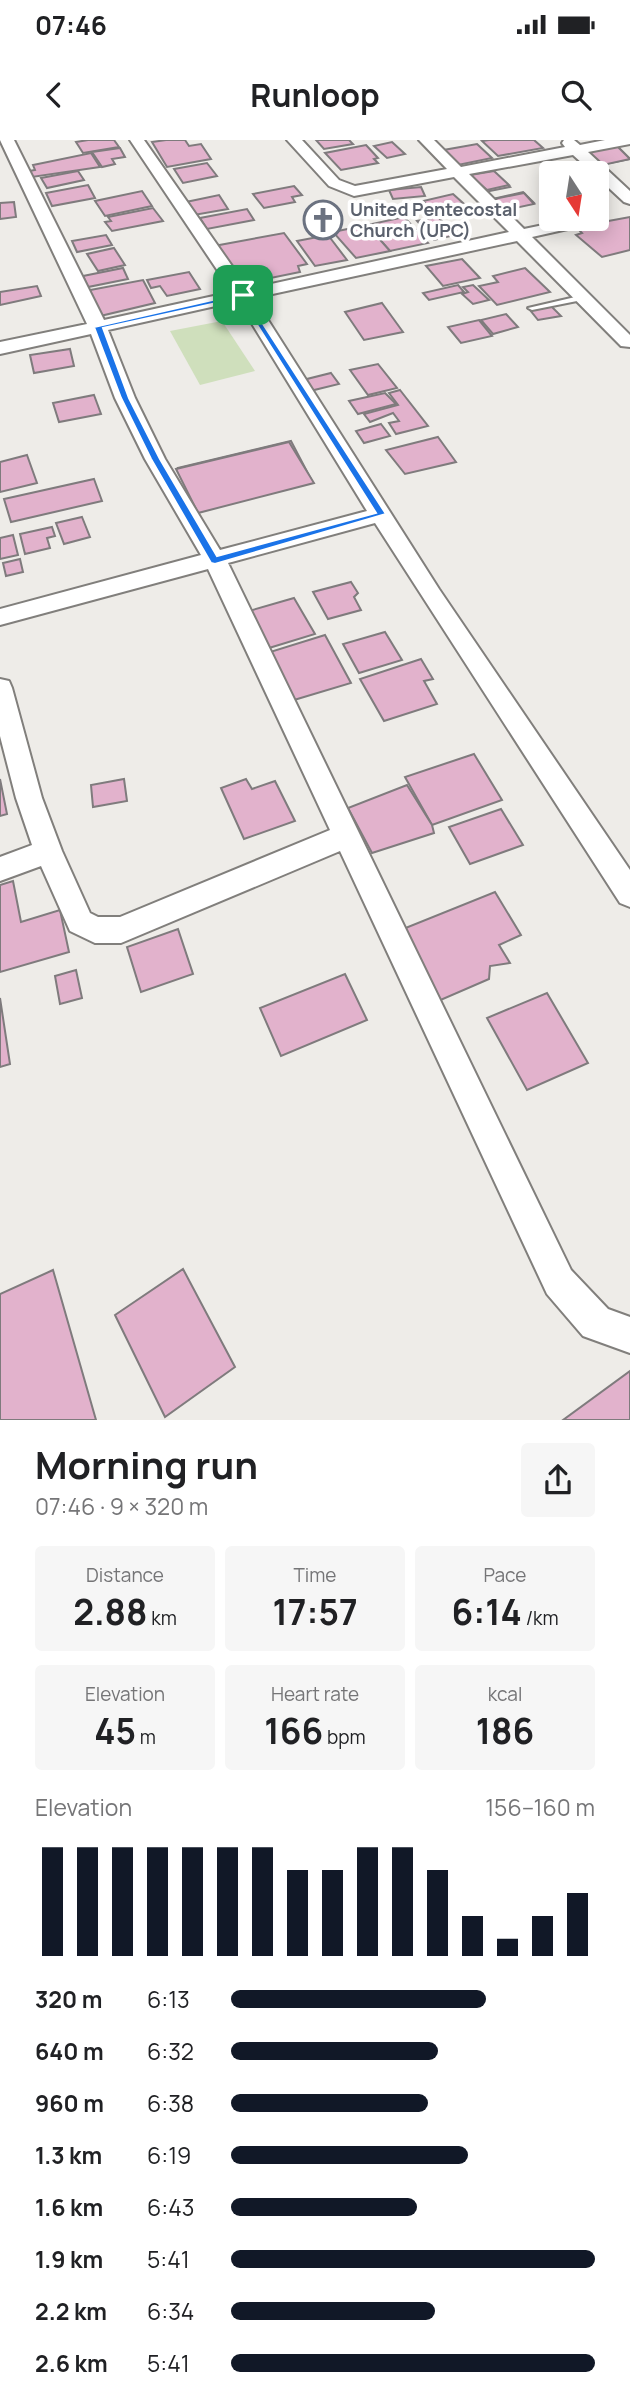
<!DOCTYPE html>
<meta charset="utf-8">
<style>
:root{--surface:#fff;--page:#f6f6f6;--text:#202124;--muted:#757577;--accent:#111827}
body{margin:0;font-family:Manrope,sans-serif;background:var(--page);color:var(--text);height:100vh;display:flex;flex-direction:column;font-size:26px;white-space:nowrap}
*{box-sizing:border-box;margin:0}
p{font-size:23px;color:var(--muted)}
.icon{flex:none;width:38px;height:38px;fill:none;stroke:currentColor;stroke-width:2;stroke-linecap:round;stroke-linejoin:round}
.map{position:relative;height:1280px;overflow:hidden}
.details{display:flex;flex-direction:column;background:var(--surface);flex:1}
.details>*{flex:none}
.needle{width:46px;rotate:168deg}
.tools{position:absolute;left:539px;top:21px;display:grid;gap:14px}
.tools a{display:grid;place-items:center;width:70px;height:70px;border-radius:7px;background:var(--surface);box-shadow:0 4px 18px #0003;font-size:35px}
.pin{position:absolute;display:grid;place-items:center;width:60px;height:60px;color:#fff;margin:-30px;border-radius:14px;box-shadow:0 4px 10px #0006}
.round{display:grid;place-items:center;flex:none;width:74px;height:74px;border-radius:7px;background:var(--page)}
.head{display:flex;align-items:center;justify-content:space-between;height:119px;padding:0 35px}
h1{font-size:38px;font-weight:700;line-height:52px}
.metrics{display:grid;grid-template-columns:repeat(3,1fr);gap:10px;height:119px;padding:7px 35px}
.metrics div{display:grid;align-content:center;border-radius:7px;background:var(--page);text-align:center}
.metrics b{font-size:35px;font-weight:700}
.metrics small{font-size:19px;font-weight:400}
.metrics p{font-size:19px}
.chart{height:196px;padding:14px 35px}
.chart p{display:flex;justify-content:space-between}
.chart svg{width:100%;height:126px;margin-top:7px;stroke:var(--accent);stroke-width:6}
ul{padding:0 35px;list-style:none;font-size:23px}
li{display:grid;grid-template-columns:112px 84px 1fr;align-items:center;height:52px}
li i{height:18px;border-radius:9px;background:var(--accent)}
.status{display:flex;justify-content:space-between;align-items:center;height:49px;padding:0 35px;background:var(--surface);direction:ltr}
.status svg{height:19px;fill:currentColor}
header{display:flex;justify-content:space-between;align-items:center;height:91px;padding:0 35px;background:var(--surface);font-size:32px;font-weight:700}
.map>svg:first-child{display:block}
.green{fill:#cfdfbc}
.building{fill:#e2b2cc;stroke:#7f7b7d;stroke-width:2}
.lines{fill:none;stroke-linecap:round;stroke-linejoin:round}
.service-casing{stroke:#817f7c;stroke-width:4}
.minor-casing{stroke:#817f7c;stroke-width:4}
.service{fill:#fff;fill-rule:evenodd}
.minor{fill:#fff;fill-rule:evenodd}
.route{fill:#1a73e8;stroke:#fff;stroke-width:2;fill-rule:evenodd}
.labels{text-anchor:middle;stroke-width:7;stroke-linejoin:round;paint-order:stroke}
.far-worship-label{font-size:18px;font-weight:bold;fill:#5b616d;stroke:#fff;text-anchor:start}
</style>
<div class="status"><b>07:46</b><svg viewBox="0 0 49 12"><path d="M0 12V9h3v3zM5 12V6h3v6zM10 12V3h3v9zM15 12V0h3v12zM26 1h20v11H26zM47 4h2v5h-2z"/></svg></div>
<header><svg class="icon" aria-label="back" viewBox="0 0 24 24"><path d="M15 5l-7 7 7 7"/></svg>Runloop<svg class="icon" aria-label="search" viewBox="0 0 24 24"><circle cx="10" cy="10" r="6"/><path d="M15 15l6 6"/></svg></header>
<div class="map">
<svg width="630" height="1280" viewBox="0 0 630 1280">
<rect width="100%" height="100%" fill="#eeece8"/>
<!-- green -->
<polygon class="green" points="222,181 255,231 200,245 170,191"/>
<!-- building -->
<g class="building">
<polygon points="88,0 114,0 119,7 83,13 76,2"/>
<polygon points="166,0 185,0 189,6 201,4 211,19 167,27 152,2"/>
<polygon points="316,0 349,0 353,4 324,9"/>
<polygon points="489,0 534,0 543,8 498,16 482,1"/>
<polygon points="392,2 405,14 387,18 374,6"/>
<polygon points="477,4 492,18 453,26 438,11"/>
<polygon points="366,5 378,18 374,19 378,23 341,30 325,13"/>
<polygon points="617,6 630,19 605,24 588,12"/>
<polygon points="617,6 630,19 603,25 588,12"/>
<polygon points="120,8 125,17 112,19 115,24 102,27 92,12"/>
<polygon points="91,13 100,27 32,37 29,31 35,30 33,25"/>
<polygon points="207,23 217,36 183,43 174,29"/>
<polygon points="78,31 84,40 47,48 41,38"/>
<polygon points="493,31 510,47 485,52 466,36"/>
<polygon points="494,31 509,45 487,50 470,35"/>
<polygon points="88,45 95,58 52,66 46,53"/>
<polygon points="294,46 302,55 292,57 295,62 264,68 253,54"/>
<polygon points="421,47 425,56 393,59 389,50"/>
<polygon points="142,51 152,66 105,76 95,61"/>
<polygon points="523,52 534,63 499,70 488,60"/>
<polygon points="524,53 534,64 501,71 489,60"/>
<polygon points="453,54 463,63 432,70 423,61"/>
<polygon points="219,55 228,69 194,75 186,62"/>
<polygon points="14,62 16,77 0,79 0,63"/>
<polygon points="153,68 163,81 112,91 105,82 111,81 108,77"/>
<polygon points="247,69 254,80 207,89 200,78"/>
<polygon points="404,77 428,103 390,111 367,85"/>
<polygon points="438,77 455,95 434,100 417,81"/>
<polygon points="630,77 630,110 602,117 576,95 582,93 576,87"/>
<polygon points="367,85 390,111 356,118 333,92"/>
<polygon points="284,93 307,124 298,126 300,132 256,141 249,135 235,138 214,106"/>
<polygon points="106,95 112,105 77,112 72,101"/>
<polygon points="328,95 347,120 315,126 297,101"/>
<polygon points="114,108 125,125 98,131 87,114"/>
<polygon points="462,119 480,138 443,146 426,126"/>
<polygon points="123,128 128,139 88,147 83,136"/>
<polygon points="525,128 550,152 497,165 479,146 498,142 493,136"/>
<polygon points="189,132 200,149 167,156 160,146 151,148 147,140"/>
<polygon points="143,140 155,163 96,177 85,151"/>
<polygon points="458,145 464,152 429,160 423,153"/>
<polygon points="473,145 489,160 473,164 462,154 468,152 463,147"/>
<polygon points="37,146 41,156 0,165 0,152"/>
<polygon points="382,163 403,192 364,200 345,172"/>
<polygon points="550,165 561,176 538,180 530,170"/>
<polygon points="506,174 518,187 493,194 481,180"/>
<polygon points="479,180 492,196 461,203 448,187"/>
<polygon points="70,209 74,226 34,233 30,215"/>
<polygon points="378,224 397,248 368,255 350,230"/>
<polygon points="331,233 339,244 310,251 303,240"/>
<polygon points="400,250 428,286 396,294 389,283 399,281 393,273 370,282 364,274 398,265 389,253"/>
<polygon points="385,253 396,264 358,274 349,261"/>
<polygon points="94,255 101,274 59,282 53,263"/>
<polygon points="381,284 390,296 364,303 356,291"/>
<polygon points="438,297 456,322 405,334 386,310"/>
<polygon points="291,301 312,341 199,369 178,328"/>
<polygon points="289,302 314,343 198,373 176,329"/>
<polygon points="27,315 37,343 0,352 0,322"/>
<polygon points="94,339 102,361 11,382 4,359"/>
<polygon points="82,377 90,397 64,404 56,383"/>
<polygon points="52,387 55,396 47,398 50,408 25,414 20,394"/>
<polygon points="13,395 18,415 0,419 0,398"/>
<polygon points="20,419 23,432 6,436 3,423"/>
<polygon points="351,442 358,453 354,457 361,470 328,479 313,452"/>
<polygon points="294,458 315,494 269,508 249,471"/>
<polygon points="385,492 402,520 359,533 343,504"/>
<polygon points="325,495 351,543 294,560 270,512"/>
<polygon points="421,519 433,539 424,541 437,564 384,581 360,539"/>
<polygon points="474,614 502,660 432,685 405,637"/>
<polygon points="0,639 7,674 0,676"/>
<polygon points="124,639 127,661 93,667 91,645"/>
<polygon points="246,639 252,649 275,641 295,681 244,699 221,648"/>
<polygon points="407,645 432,685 434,693 372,713 348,668"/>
<polygon points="501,669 523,705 470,724 449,687"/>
<polygon points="13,741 21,782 60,770 69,812 0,832 0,745"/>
<polygon points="495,752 521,795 499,805 510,823 490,826 489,839 436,862 398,791"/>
<polygon points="178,789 193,834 141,852 127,807"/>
<polygon points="76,830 82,858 60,864 55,836"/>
<polygon points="345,834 367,880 281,916 260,868"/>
<polygon points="547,853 588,923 527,950 487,878"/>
<polygon points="0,858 10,924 0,927"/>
<polygon points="183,1129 235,1227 165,1277 115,1175"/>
<polygon points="53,1130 96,1280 0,1280 0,1154"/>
<polygon points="630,1231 630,1280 563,1280"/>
</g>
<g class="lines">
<defs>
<polygon id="service" points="584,155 588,157 587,159 532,170 528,168"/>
<path id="minor" d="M0,0H14L104,180L232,152L130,0H144L248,149L509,92L454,37L354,56L329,46L287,0H302L339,40L355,46L447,29L419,0H434L461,27L565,7L562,3L564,0H574L580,5L605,0H630V4L588,12L630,51V64L624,62L597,37V33H593L573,15L469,34L524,89L572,79H597L599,76L601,79L599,82L532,97L630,195V207L621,206L517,101L254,158L439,449L630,730V767L620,763L375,383L228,423L571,1130L608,1169L630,1177V1213L583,1196L547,1154L340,711L121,803H95L70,791L41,726L0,741V717L32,705L16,658L0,596V539L9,541L12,548L42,658L62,711L90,773L98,777H120L330,690L208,429L0,485V469L201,415L145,319L115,258L91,194L0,214V202L87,184ZM238,161L367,371L220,410L165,319L135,258L108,190Z"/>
</defs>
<!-- service casing -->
<use href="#service" class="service-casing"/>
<!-- minor casing -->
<use href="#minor" class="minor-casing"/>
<!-- service -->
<use href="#service" class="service"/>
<!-- minor -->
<use href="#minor" class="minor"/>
</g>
<!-- route -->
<path class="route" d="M243,153L386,374L215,424L211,423L151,319L121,258L94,187ZM240,158L376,373L217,416L160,319L129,258L103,188Z"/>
<!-- icons -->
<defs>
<symbol id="church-ring" viewBox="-11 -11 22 22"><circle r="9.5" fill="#fff" stroke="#6b7280" stroke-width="1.5"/><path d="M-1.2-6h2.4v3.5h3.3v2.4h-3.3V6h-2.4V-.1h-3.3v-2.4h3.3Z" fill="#6b7280"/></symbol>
</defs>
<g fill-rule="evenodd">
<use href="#church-ring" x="301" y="58" width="44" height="44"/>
</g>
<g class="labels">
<!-- far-worship labels -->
<g class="far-worship-label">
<text x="350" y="76">United Pentecostal<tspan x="350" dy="21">Church (UPC)</tspan></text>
</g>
</g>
</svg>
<div class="tools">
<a><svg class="needle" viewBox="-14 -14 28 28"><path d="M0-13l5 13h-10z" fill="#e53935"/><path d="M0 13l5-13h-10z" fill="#757577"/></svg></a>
</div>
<div class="pin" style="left:243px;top:155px;background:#1e9e55"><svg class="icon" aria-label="arrive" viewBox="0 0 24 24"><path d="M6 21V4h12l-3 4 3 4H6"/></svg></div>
</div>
<section class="details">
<div class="head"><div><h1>Morning run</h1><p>07:46 · 9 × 320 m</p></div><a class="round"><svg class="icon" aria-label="share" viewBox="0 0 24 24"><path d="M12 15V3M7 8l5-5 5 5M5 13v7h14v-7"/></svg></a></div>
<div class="metrics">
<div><p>Distance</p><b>2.88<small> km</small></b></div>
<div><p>Time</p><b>17:57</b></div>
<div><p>Pace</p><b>6:14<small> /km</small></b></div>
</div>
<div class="metrics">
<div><p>Elevation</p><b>45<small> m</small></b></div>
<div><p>Heart rate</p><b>166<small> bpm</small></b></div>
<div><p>kcal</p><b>186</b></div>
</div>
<div class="chart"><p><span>Elevation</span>156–160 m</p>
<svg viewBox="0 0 160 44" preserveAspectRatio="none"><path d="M5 44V6M15 44V6M25 44V6M35 44V6M45 44V6M55 44V6M65 44V6M75 44V14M85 44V14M95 44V6M105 44V6M115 44V14M125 44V30M135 44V38M145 44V30M155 44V22"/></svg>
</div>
<ul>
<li><b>320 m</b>6:13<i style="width:70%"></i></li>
<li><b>640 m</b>6:32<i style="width:57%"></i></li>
<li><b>960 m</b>6:38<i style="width:54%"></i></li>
<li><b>1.3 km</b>6:19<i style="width:65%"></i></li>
<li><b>1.6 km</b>6:43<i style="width:51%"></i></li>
<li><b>1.9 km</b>5:41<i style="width:100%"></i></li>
<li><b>2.2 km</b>6:34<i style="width:56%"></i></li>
<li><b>2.6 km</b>5:41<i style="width:100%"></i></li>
</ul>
</section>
